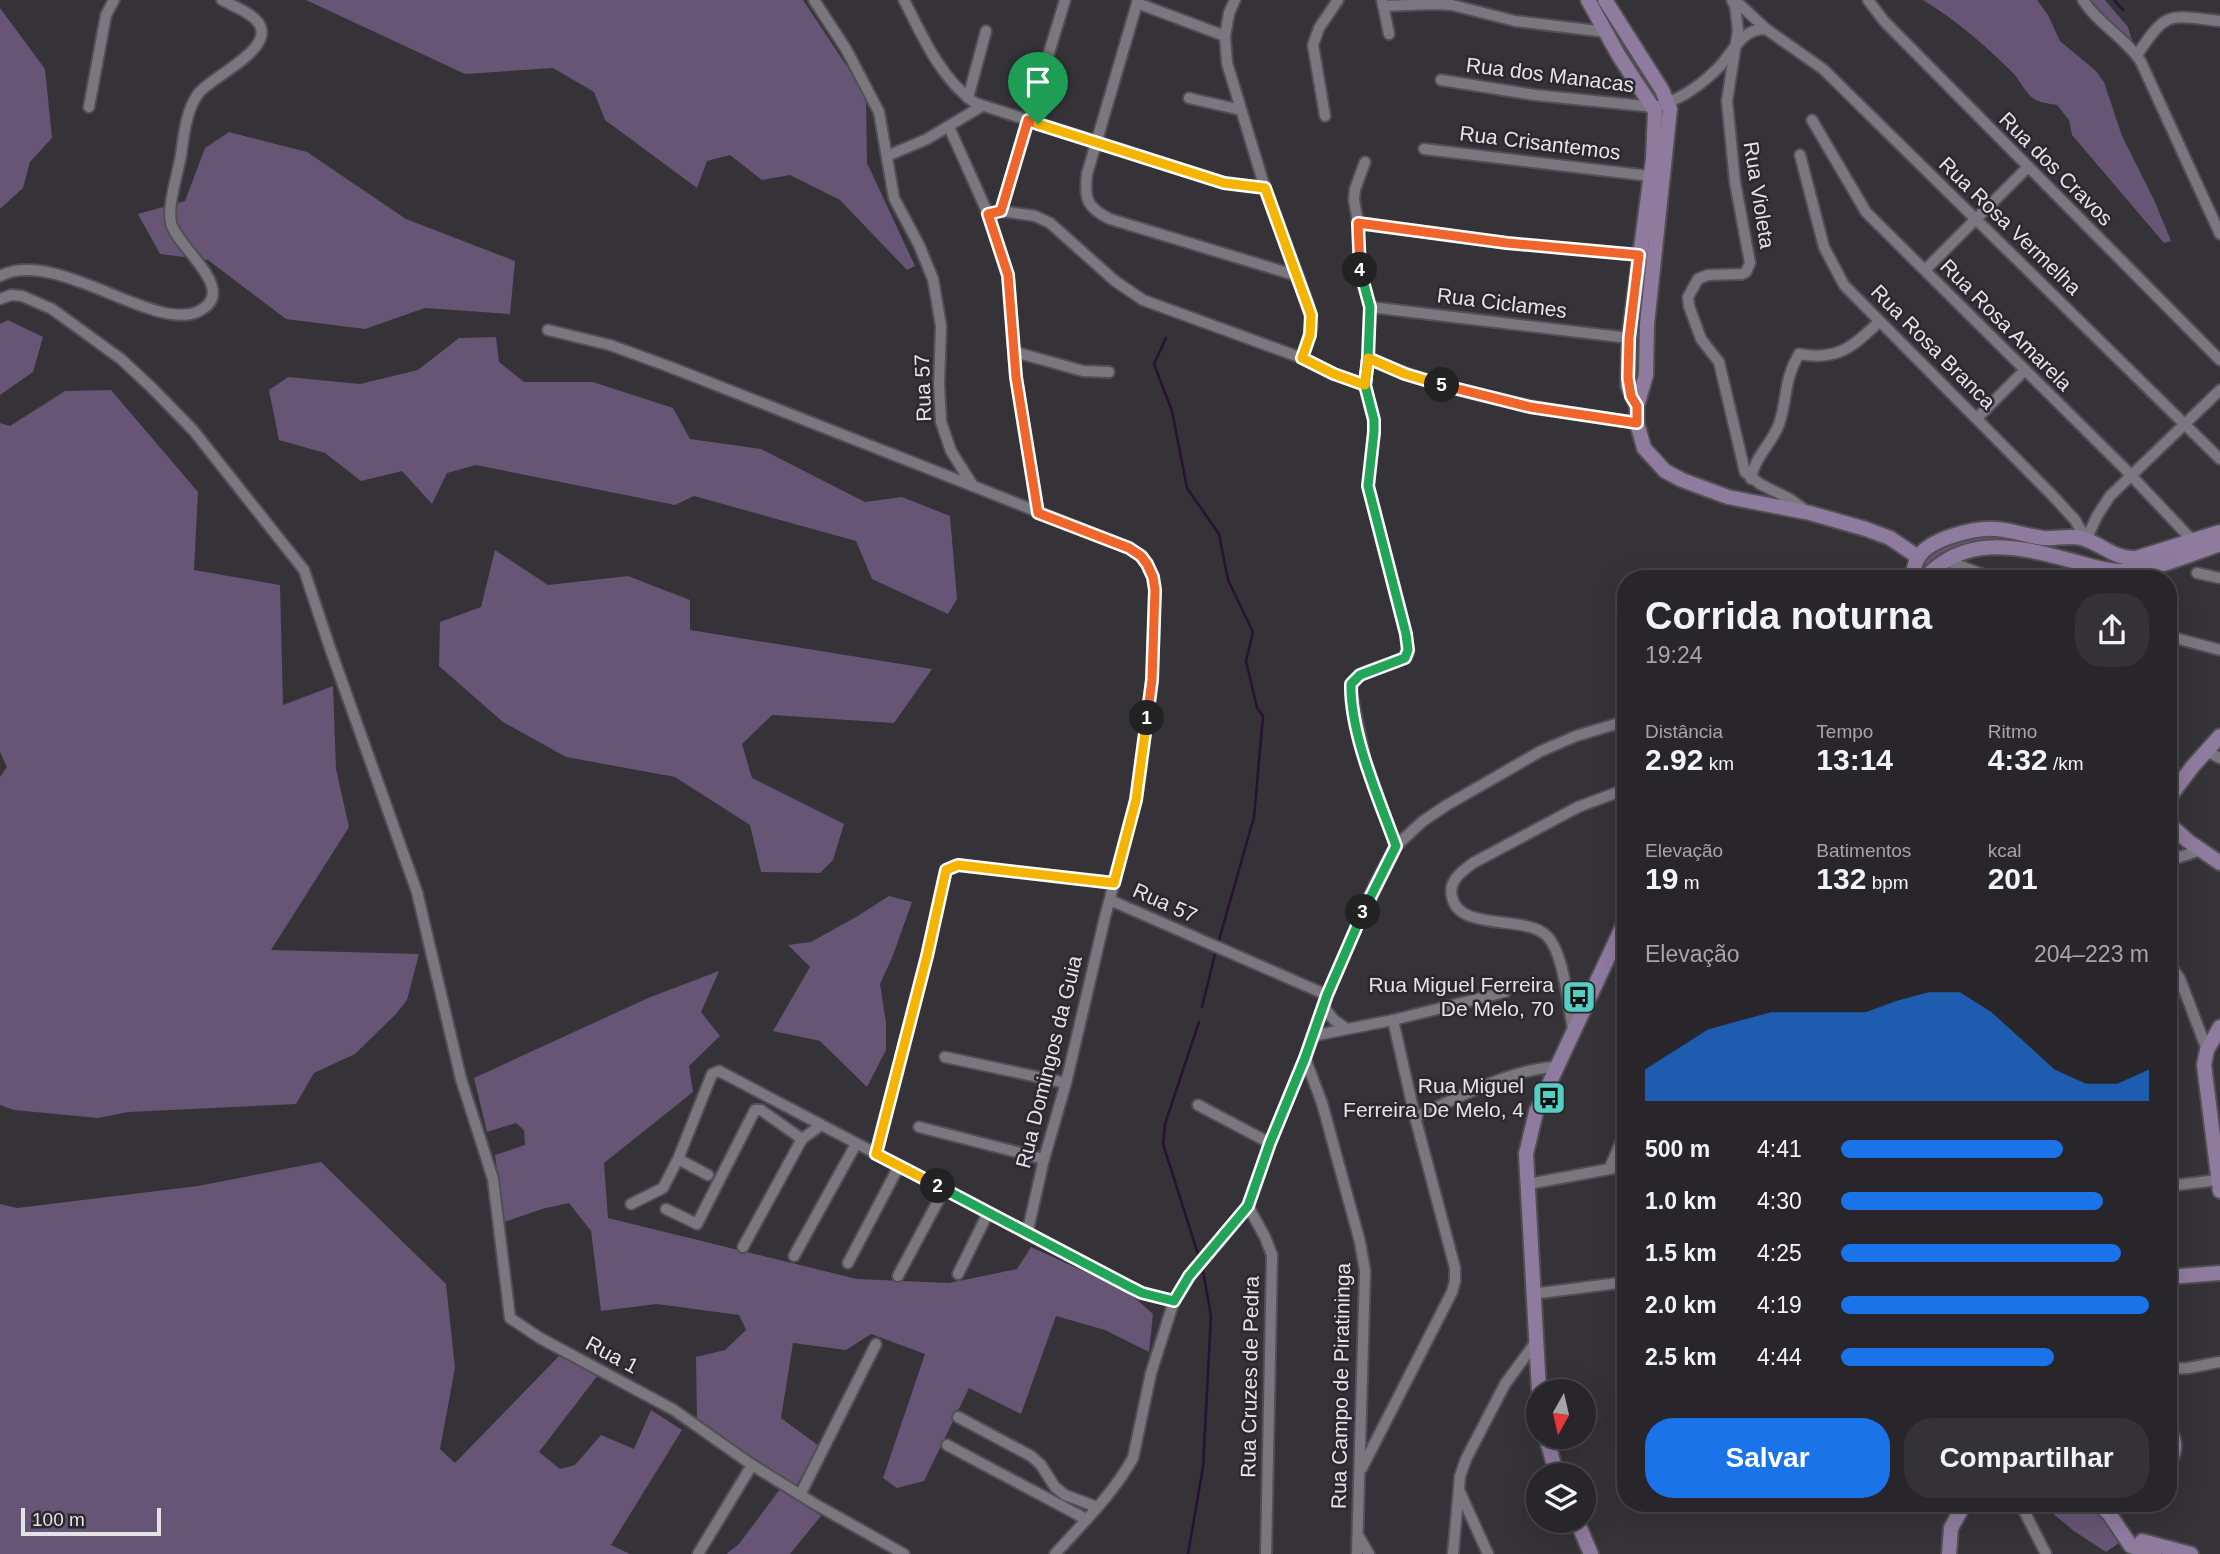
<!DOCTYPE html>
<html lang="pt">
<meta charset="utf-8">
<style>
:root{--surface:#28262a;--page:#343236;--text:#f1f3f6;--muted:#a5a5a8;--line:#444347;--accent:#1a73e8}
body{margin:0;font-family:Helvetica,sans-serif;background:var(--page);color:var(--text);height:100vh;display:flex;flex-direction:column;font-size:26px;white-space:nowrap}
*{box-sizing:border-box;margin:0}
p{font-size:23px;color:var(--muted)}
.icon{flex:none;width:38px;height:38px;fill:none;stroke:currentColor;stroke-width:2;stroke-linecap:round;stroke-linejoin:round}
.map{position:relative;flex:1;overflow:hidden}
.drawer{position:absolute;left:1617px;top:570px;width:560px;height:942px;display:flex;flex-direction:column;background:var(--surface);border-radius:28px;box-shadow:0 7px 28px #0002,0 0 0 2px var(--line)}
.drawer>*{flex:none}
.needle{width:46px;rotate:188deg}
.tools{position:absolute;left:1526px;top:1379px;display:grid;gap:14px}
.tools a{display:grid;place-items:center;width:70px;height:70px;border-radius:50%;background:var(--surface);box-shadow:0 7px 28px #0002,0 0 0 2px var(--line);font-size:35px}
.scale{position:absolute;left:21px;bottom:18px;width:140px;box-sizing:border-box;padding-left:7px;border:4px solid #e5e3e7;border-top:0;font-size:19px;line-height:24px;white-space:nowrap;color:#e5e3e7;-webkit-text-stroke:5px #2b282e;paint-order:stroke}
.pin{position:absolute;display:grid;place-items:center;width:60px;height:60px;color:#fff;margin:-72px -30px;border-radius:50% 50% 50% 0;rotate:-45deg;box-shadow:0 0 7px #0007}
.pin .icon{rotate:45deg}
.km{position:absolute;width:35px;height:35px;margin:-18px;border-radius:50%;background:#222;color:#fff;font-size:19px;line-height:35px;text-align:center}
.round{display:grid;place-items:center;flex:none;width:74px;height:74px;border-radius:28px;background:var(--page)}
.summary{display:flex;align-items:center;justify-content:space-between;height:119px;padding:0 28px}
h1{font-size:38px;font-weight:600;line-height:52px}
.figures{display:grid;grid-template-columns:repeat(3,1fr);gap:10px;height:119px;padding:7px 28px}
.figures div{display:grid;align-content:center}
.figures b{font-size:30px;font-weight:600}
.figures small{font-size:19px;font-weight:400}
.figures p{font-size:19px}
.chart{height:196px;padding:14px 28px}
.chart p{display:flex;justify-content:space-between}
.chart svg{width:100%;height:126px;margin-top:7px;fill:var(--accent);opacity:.7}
.primary-button{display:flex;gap:14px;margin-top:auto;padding:14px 28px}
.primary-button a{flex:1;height:80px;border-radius:28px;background:var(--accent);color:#fff;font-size:28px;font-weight:600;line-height:80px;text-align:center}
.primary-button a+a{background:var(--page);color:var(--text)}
ul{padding:0 28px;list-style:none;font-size:23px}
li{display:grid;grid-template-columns:112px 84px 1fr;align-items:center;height:52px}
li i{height:18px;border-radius:9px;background:var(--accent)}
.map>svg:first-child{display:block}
.green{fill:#665574}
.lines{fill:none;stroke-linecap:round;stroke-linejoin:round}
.stream{stroke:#261334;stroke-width:2.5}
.street-casing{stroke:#514e54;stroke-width:14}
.secondary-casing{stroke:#514e54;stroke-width:18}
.street{stroke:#7b777e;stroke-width:10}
.secondary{stroke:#8f7b9e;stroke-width:14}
.split-1-casing{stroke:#fff;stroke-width:14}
.split-2-casing{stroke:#fff;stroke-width:14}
.split-3-casing{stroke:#fff;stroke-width:14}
.split-4-casing{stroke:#fff;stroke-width:14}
.split-5-casing{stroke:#fff;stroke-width:14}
.split-6-casing{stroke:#fff;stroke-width:14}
.split-1{stroke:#f0652b;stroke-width:9}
.split-2{stroke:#f5b400;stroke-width:9}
.split-3{stroke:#22a559;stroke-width:9}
.split-4{stroke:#22a559;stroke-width:9}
.split-5{stroke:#f0652b;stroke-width:9}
.split-6{stroke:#f5b400;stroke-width:9}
.labels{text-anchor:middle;stroke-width:5;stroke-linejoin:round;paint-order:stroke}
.street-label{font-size:21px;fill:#e5e3e7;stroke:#2b282e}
.poi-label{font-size:21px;fill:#e5e3e7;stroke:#2b282e;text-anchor:end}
</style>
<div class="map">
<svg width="2220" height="1554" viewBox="0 0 2220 1554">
<rect width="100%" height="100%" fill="#353238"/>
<!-- green -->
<g class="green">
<polygon points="306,0 803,0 866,95 867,163 915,266 907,270 840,200 790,175 762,180 730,155 707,161 697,188 605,120 594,92 553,68 465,74"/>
<path d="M1923,0H2037L2048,15L2060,41L2096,71L2104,82L2122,136L2155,202L2171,241L2164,243L2072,135L2069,120L2057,105C2051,104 2042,103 2036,100C2025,94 2021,81 2012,72C1985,45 1956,20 1923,0Z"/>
<polygon points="2086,0 2105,0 2128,27 2133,44 2130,44"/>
<polygon points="0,8 45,69 52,138 30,162 23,188 0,209"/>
<polygon points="229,132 307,152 406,219 515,261 510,314 425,308 365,329 286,319 208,260 160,254 138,214 185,201 205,148"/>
<polygon points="8,320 43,337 33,372 0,395 0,324"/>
<polygon points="496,337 499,362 524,382 593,382 673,408 690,439 761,449 865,502 902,497 950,516 957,599 948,614 872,579 856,541 694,496 675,505 476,465 447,473 432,504 402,471 361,481 325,453 279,440 269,390 288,377 360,384 418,370 459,338"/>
<polygon points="111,390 198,492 194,570 280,585 283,705 333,686 336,769 349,827 271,950 419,954 407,1000 396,1014 355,1054 314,1073 296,1104 128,1112 98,1118 14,1110 0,1105 0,777 7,767 0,752 0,423 10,426 65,391"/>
<path d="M1983,532L2033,543L2034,546L2007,542L1922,574L1918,573C1930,546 1957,541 1983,532Z"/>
<polygon points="495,550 548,585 628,576 690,600 690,630 932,669 894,723 772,715 742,744 752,778 844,824 833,860 820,873 761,872 750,825 675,777 566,757 503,722 439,666 440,622 481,607"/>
<polygon points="889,896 912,902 892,958 880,984 886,1023 886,1050 867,1087 820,1041 773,1031 810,967 788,945 811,942 856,917"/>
<polygon points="719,971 701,1012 720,1036 689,1066 693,1092 604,1163 608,1218 857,1279 949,1283 1017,1269 1031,1247 1127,1291 1153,1314 1149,1352 1105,1330 1056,1316 1021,1414 969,1388 924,1481 897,1488 883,1478 925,1354 871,1334 846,1350 793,1343 781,1418 819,1446 796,1486 697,1420 696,1357 725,1350 746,1330 739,1315 657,1304 601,1311 591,1231 569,1203 542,1209 504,1222 495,1155 525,1145 524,1130 516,1123 487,1132 474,1078 648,998"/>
<polygon points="321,1162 446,1284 455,1368 440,1449 455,1463 559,1356 598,1375 539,1452 560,1469 575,1465 601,1435 634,1449 651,1410 682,1430 611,1545 630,1554 0,1554 0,1204 17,1208 198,1186"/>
<polygon points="780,1489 821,1516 790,1554 726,1554 739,1544"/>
<polygon points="2026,1503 2090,1503 2122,1541 2106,1552 2074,1531 2046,1508 2032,1515"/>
</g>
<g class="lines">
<!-- stream -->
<g class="stream">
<polyline points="2114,0 2123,10"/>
<polyline points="1166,338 1154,364 1172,411 1187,488 1219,534 1228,580 1253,632 1246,661 1257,708 1263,716 1254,817 1219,940"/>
<polyline points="1202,1007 1215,954"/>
<polyline points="1198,1254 1163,1144 1165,1124 1199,1022"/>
<polyline points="1188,1554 1203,1467 1211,1316 1203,1271"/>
</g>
<defs>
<g id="street">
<polyline points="814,0 846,49 879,112 894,198 919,245 933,279 941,326 939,384 941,422 951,451 973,486 1129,548 1141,556 1147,564 1153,577 1155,590 1152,680 1141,767 1136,800 1105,917 1066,1083 1044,1159 1027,1234"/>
<path d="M904,0C923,37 940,78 975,103L1224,183L1265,188"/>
<path d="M1138,0L1087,174C1084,199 1087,208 1110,219L1298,276"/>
<polyline points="1235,0 1229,13 1225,36 1227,63 1265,188 1308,303 1312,326 1302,358"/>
<polyline points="1382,0 1389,34"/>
<polyline points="1732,0 1735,6 1738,30 1727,101 1735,182 1750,263 1746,272 1742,274 1708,275 1698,279 1688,297 1689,306 1701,339 1719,362 1745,472 1760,484 1790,499 1808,512"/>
<polyline points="1735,0 1766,29"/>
<polyline points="1868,0 1884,21 2220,360"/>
<path d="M2083,0C2098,24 2126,38 2141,62L2220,234"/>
<polyline points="1137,3 1225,36"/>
<polyline points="1383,6 1434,4 1452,5 1515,21 1606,32"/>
<path d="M2137,55C2167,10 2168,15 2220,21"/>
<path d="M1441,80L1535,95L1654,107C1678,101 1700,86 1718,68C1734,52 1740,29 1766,29L1823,69L2220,459"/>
<polyline points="968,98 986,31"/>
<polyline points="1189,98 1241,110"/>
<polyline points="89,107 106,15 114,0"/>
<polyline points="1325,116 1313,45 1319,28 1338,0"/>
<polyline points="1812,120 1866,212 2124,468 2193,541"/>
<polyline points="949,127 989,216 1008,276 1016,377 1038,513"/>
<polyline points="1424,149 1650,176"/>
<polyline points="1800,155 1824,247 1844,285 2053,496 2075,520 2086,540"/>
<polyline points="887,156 927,139 982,106"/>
<path d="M1365,162L1355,189L1354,200L1358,223L1359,267L1370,307L1368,358L1365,385L1374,420V432L1368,486L1406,634L1408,654C1393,669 1351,666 1351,691L1365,760L1396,846"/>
<polyline points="1001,211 1035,216 1050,223 1115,281 1143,300 1302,358 1334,374 1365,385"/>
<polyline points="997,212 1001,211 1065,0"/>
<polyline points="1358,223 1507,243 1639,255"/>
<polyline points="1925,270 2027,168"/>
<path d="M0,276C56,247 156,334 199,311C240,290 177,248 171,223C167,206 178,173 181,155C184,134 186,111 198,94C212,75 291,43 250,15C242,9 231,5 222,0"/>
<polyline points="0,299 11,295 22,296 52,309 121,359 152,388 193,430 304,570 330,648 417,892 461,1079 493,1179 510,1318 540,1338 674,1410 752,1465 815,1504 904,1554"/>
<polyline points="1370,307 1629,338"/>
<polyline points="548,330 610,345 670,367 973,486"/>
<polyline points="1015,352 1083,371 1109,372"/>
<path d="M1368,358C1454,396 1546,410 1637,423"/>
<polyline points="1977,418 2025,370"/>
<path d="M1751,479C1754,457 1772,444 1779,424C1788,398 1783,381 1799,354C1838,361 1852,347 1879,322"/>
<polyline points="2086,540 2097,516 2110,496 2220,390"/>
<polyline points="1944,560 1996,579"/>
<polyline points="2197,573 2220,578"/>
<polyline points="2168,636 2220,650"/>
<polyline points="2206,751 2220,758"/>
<polyline points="2168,861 2201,850"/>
<polyline points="1110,900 1327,995"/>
<polyline points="2168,962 2180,979 2207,1050"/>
<polyline points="1323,1006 1334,1020 1347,1029"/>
<polyline points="2168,1015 2178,977"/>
<path d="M1573,1029C1568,1006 1564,953 1547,936C1525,914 1459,932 1452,897C1448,881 1461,872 1473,863L1578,807L1626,789"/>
<polyline points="1312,1036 1393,1020 1505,992"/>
<polyline points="945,1057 1066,1083"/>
<polyline points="1305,1058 1322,1103 1360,1242 1365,1271 1357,1554"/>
<polyline points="1198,1105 1270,1143"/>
<path d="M1415,1117C1459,1098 1509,1069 1556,1067"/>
<polyline points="919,1127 1044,1159"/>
<polyline points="876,1154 927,956 946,870 958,865 1114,883"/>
<polyline points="678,1159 708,1175"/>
<polyline points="1609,1169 1626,1131"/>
<polyline points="1528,1184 1626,1166"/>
<polyline points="2168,1186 2218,1180"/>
<polyline points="631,1204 663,1188 678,1159 712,1074 719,1071 1130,1287 1141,1293 1174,1301"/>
<polyline points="1248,1206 1265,1237 1272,1255 1266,1554"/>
<polyline points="666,1209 697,1224 755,1110 761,1110 802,1139"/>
<polyline points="743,1247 802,1139 821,1125"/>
<polyline points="794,1256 856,1144"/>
<polyline points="848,1263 899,1166"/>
<polyline points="958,1274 988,1213"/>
<polyline points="898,1276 944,1190"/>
<polyline points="1532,1294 1626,1282"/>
<polyline points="2168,1369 2188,1368 2220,1362"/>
<polyline points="958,1417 1031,1456 1041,1465 1055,1487 1065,1495 1097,1507"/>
<polyline points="947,1445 1086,1519"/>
<polyline points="1362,1468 1452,1292 1455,1281 1455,1268 1415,1117 1393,1020"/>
<polyline points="1459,1490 1488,1554"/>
<polyline points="800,1495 876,1344"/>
<polyline points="2020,1503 2046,1554"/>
<polyline points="1359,1537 1369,1554"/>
<polyline points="698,1554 752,1465"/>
<path d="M1055,1554C1082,1524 1113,1494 1133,1458L1151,1373L1174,1301L1190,1276L1248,1206L1270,1143L1305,1058L1327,995L1375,884L1396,846L1423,821L1447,805L1541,751L1576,736L1626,721"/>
<polyline points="1453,1554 1460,1476 1466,1459 1505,1384 1535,1343"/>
</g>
<g id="secondary">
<polyline points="1588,0 1619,56 1655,111 1653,159 1629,338 1628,386 1637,406 1637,423 1644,448 1665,471 1682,480 1728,497 1810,513 1866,529 1890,538 1918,557"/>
<polyline points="1605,0 1662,90 1670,109 1647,324 1646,375 1637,406"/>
<path d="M1912,579C1913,573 1914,564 1918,558C1928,539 1975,527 1996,529C2012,530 2027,536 2043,538C2056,539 2069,535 2081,538C2101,543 2113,559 2136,558L2220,532"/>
<path d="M1924,579C1964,534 2017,546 2069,560C2088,565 2107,572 2127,571C2158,569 2191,554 2220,544"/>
<polyline points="2168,799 2193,766 2220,736"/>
<polyline points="2168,823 2188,841 2220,863"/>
<polyline points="2220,1027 2207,1050 2204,1065 2220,1191"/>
<polyline points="2168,1277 2220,1273"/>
<polyline points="1539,1391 1526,1154 1536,1112 1626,919"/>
<path d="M2168,1429C2175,1439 2177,1451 2168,1462"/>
<polyline points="1546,1437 1557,1475"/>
<polyline points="2099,1503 2110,1515 2131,1546 2154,1554"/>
<polyline points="1577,1521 1591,1554"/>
<polyline points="2142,1541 2191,1554"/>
<polyline points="1949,1554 1951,1528 1965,1503"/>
</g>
</defs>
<!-- street casing -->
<use href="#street" class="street-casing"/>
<!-- secondary casing -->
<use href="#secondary" class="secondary-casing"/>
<!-- street -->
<use href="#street" class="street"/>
<!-- secondary -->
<use href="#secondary" class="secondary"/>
</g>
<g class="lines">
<defs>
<polyline id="split-1" points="1038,124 1028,120 1001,211 988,214 1008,275 1016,377 1038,513 1129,548 1141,556 1147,564 1153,577 1155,590 1152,680 1147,718"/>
<polyline id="split-2" points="938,1186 876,1154 927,956 946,870 958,865 1114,883 1136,800 1147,718"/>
<polyline id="split-3" points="938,1186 1130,1287 1142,1293 1174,1301 1189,1276 1248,1206 1270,1143 1305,1058 1327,995 1363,912"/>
<path id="split-4" d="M1360,270L1370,307L1368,358L1365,385L1374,420V432L1368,486L1406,634L1408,650L1405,658L1360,675L1351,684C1350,734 1379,799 1396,846L1363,912"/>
<polyline id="split-5" points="1360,270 1358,223 1507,243 1639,255 1629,338 1628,378 1631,396 1637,406 1637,423 1530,407 1442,385"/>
<polyline id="split-6" points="1038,124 1224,183 1265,188 1311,315 1310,335 1302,358 1334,374 1365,385 1368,358 1405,374 1442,385"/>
</defs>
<!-- split-1 casing -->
<use href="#split-1" class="split-1-casing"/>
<!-- split-2 casing -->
<use href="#split-2" class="split-2-casing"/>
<!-- split-3 casing -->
<use href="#split-3" class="split-3-casing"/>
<!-- split-4 casing -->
<use href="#split-4" class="split-4-casing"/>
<!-- split-5 casing -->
<use href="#split-5" class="split-5-casing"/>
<!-- split-6 casing -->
<use href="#split-6" class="split-6-casing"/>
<!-- split-1 -->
<use href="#split-1" class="split-1"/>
<!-- split-2 -->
<use href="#split-2" class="split-2"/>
<!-- split-3 -->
<use href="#split-3" class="split-3"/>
<!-- split-4 -->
<use href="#split-4" class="split-4"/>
<!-- split-5 -->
<use href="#split-5" class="split-5"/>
<!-- split-6 -->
<use href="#split-6" class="split-6"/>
</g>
<!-- icons -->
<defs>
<symbol id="bus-square" viewBox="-11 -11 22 22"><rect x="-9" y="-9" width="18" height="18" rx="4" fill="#56cec4" stroke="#2b282e"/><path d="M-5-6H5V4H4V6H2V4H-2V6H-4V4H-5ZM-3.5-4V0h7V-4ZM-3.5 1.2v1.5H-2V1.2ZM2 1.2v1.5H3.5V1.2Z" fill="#111"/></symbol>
</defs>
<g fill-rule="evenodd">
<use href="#bus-square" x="1560" y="978" width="38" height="38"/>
<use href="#bus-square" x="1530" y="1079" width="38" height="38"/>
</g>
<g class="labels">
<!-- street labels -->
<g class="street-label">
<text transform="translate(1550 75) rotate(7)" y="7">Rua dos Manacas</text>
<text transform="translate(1540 143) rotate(7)" y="7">Rua Crisantemos</text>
<text transform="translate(2056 169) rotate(45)" y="7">Rua dos Cravos</text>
<text transform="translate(1759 195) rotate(81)" y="7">Rua Violeta</text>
<text transform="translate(2010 226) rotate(44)" y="7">Rua Rosa Vermelha</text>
<text transform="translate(1502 303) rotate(7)" y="7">Rua Ciclames</text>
<text transform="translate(2006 325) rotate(45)" y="7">Rua Rosa Amarela</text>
<text transform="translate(1933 347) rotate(45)" y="7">Rua Rosa Branca</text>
<text transform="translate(923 388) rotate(-92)" y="7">Rua 57</text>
<text transform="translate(1165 903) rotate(24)" y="7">Rua 57</text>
<text transform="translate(1049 1062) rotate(-76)" y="7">Rua Domingos da Guia</text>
<text transform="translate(612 1355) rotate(28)" y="7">Rua 1</text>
<text transform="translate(1250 1377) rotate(-89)" y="7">Rua Cruzes de Pedra</text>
<text transform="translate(1341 1386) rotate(-89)" y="7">Rua Campo de Piratininga</text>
</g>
<!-- poi labels -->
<g class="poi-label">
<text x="1554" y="992">Rua Miguel Ferreira<tspan x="1554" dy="24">De Melo, 70</tspan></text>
<text x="1524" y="1093">Rua Miguel<tspan x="1524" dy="24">Ferreira De Melo, 4</tspan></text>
</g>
</g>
</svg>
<div class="tools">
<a><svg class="needle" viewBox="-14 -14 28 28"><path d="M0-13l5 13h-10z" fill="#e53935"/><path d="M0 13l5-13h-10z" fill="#a5a5a8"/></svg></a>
<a><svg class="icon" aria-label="layers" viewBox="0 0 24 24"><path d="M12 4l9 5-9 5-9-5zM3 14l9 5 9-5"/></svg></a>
</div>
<div class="scale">100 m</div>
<div class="pin" style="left:1038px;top:124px;background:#1e9e55"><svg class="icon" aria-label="arrive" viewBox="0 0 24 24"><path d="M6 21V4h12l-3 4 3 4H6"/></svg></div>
<b class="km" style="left:1147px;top:718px">1</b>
<b class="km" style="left:938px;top:1186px">2</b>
<b class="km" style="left:1363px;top:912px">3</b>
<b class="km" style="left:1360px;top:270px">4</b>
<b class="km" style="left:1442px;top:385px">5</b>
<section class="drawer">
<div class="summary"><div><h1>Corrida noturna</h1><p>19:24</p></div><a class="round"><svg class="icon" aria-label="share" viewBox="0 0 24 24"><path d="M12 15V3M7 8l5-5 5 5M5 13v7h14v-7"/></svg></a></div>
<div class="figures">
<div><p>Distância</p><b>2.92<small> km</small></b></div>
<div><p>Tempo</p><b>13:14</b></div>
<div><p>Ritmo</p><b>4:32<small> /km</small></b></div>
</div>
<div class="figures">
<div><p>Elevação</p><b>19<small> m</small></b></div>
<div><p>Batimentos</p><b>132<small> bpm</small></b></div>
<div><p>kcal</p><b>201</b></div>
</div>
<div class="chart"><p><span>Elevação</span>204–223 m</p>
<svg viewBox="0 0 160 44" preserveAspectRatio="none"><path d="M0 44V33L10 26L20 19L30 16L40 13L50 13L60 13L70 13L80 9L90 6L100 6L110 13L120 23L130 33L140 38L150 38L160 33V44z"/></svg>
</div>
<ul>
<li><b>500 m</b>4:41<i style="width:72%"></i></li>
<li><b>1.0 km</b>4:30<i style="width:85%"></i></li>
<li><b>1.5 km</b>4:25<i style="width:91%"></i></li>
<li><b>2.0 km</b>4:19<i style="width:100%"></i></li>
<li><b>2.5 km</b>4:44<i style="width:69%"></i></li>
</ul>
<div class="primary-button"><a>Salvar</a><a>Compartilhar</a></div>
</section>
</div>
